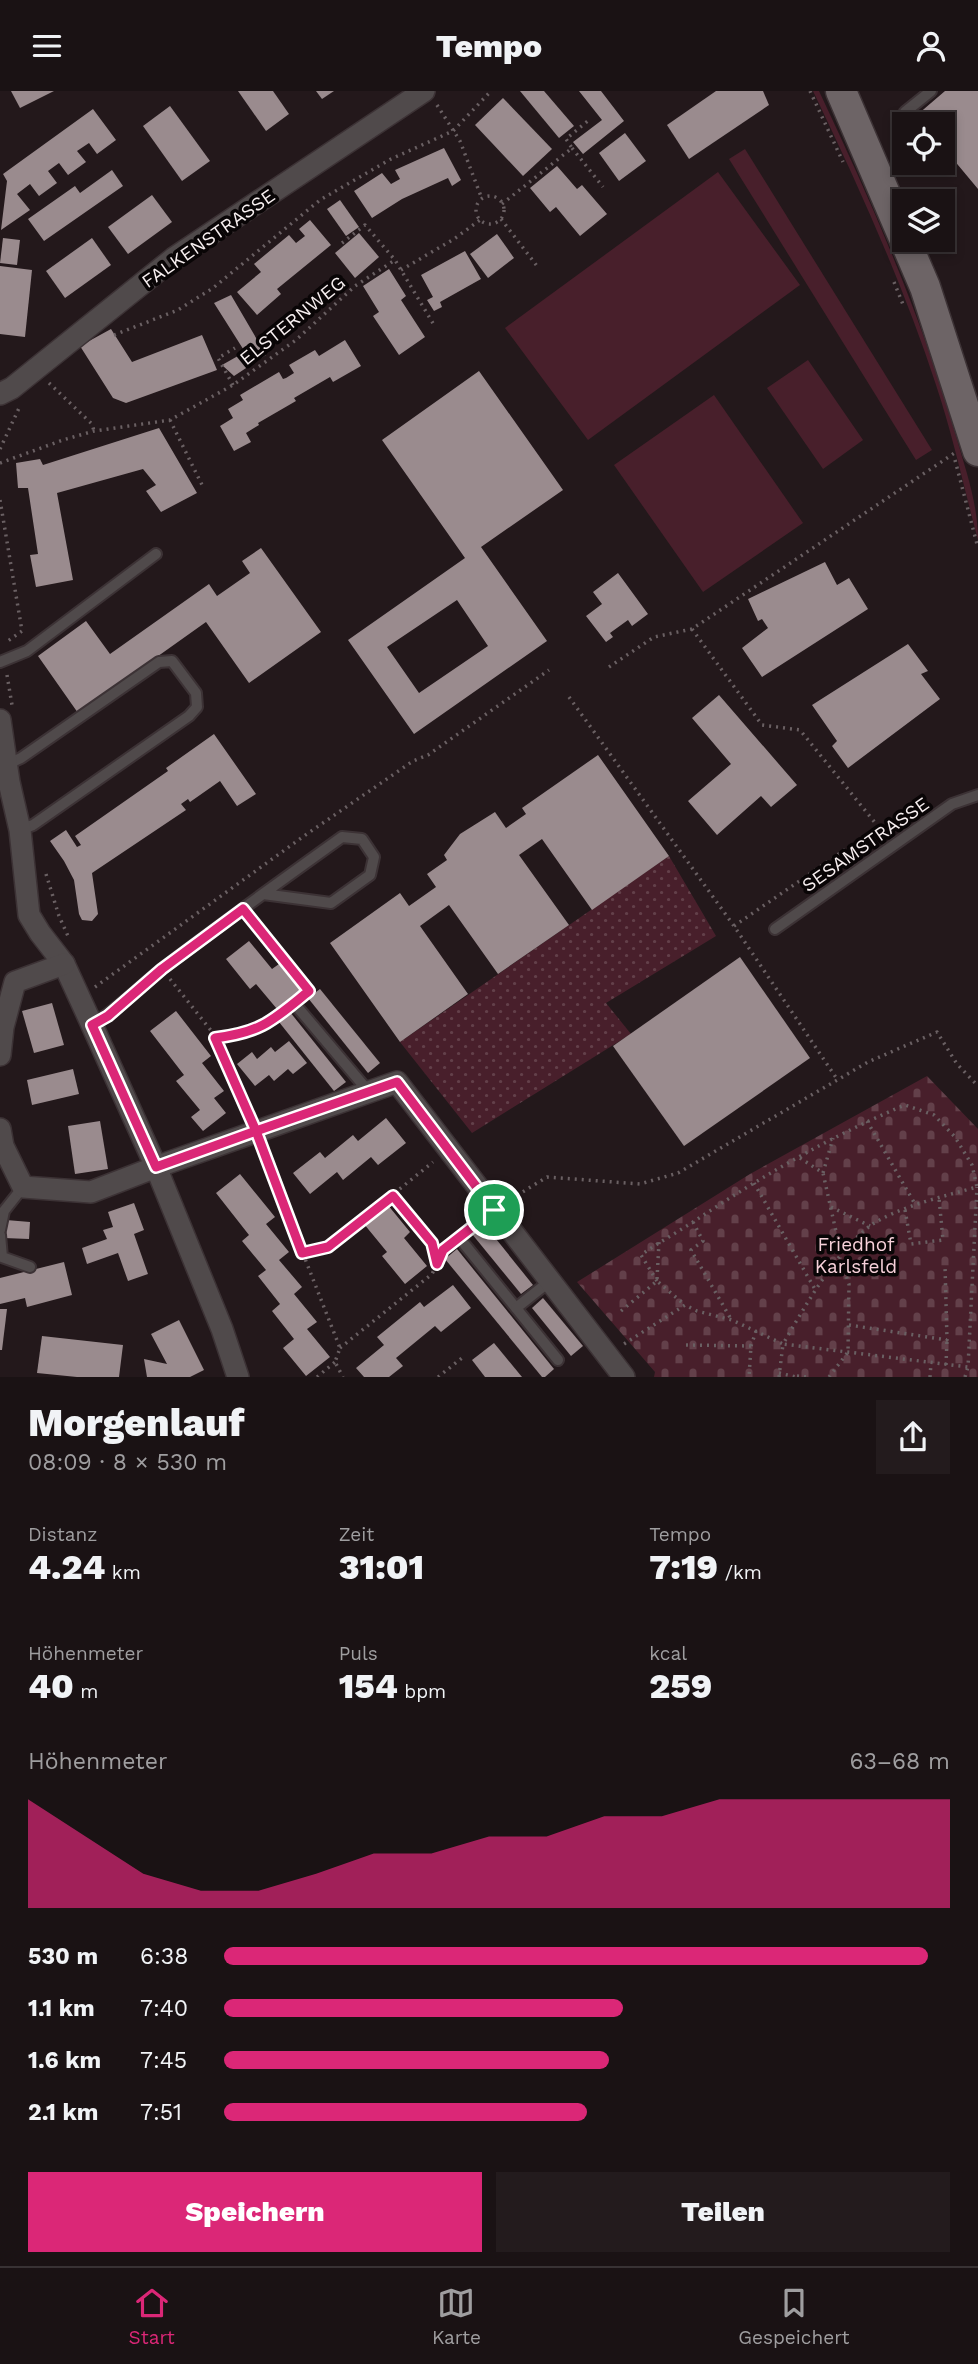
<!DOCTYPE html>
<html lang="de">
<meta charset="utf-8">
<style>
:root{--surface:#1a1214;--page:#231b1d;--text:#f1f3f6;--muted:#9f9ea0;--line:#383234;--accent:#db2777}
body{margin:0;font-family:"Work Sans",sans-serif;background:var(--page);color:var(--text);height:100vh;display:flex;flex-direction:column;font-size:26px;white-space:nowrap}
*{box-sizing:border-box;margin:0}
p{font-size:23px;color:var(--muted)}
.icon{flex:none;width:38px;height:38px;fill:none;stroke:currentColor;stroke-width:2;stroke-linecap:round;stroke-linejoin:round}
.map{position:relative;height:1286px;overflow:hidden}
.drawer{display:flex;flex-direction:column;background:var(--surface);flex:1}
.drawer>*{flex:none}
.controls{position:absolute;left:892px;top:21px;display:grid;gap:14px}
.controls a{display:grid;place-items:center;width:63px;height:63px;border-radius:0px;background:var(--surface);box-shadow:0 4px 10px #0003,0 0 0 2px var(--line);font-size:35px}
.pin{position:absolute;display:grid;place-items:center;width:60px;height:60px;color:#fff;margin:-30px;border:4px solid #fff;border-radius:50%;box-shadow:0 2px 7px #0007}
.round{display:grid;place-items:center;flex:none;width:74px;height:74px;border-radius:0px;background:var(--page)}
.summary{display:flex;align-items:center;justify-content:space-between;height:119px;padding:0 28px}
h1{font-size:38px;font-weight:800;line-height:52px}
.stats{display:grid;grid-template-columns:repeat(3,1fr);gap:10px;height:119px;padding:7px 28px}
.stats div{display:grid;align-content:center}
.stats b{font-size:35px;font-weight:800}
.stats small{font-size:19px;font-weight:400}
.stats p{font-size:19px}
.chart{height:196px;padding:14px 28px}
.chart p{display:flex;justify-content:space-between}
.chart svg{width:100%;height:126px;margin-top:7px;fill:var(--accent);opacity:.7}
.cta{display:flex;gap:14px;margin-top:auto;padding:14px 28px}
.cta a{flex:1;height:80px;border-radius:0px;background:var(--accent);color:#fff;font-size:28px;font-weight:800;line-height:80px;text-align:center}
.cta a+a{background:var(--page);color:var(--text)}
ul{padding:0 28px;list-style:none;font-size:23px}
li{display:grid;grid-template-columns:112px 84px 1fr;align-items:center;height:52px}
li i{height:18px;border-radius:9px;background:var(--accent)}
header{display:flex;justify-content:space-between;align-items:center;height:91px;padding:0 28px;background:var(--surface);font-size:32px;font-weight:800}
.tabs{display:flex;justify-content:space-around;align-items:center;height:98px;border-top:2px solid var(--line);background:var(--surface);font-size:19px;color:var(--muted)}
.tabs a{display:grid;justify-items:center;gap:4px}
.tabs .on{color:var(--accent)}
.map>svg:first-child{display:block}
.green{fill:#481f2b}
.cemetery{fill:url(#cemetery-stones)}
.park{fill:url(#park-dots)}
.building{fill:#9a8b8e;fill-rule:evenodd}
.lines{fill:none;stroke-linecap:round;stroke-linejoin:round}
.service-casing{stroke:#3c3235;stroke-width:14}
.minor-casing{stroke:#3c3235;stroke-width:24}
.secondary-casing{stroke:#3c3235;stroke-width:33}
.path{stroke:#6a6063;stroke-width:3.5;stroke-dasharray:2 5;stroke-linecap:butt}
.service{stroke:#504a4b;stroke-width:10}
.minor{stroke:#504a4b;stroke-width:21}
.secondary{stroke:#6d6466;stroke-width:30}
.route-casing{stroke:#fff;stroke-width:14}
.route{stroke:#db2777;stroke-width:9}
.labels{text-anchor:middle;stroke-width:7;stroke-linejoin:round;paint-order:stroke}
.street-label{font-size:19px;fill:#f7eff0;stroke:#090506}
.park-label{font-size:19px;fill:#f7d1da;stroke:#090506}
</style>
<header><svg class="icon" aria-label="menu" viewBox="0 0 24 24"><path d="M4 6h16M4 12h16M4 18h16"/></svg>Tempo<svg class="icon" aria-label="person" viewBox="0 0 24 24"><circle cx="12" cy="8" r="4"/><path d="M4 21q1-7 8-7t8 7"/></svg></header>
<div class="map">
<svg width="978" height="1286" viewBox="0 0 978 1286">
<defs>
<pattern id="cemetery-stones" width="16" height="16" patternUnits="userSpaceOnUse" patternTransform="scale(1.75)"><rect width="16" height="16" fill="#481f2b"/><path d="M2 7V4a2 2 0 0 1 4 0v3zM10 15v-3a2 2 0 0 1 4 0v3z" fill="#63404a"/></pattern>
<pattern id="park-dots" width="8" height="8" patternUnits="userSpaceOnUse" patternTransform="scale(1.75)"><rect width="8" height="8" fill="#481f2b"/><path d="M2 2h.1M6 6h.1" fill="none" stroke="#63404a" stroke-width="1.8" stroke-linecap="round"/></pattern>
</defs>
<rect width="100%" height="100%" fill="#23181b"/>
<!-- green -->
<g class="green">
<path d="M813,0H819C872,112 922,226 956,345C966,380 978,413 978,449C964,397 953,345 936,294C903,193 859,96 813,0Z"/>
<polygon points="745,58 932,359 916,369 729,68"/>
<polygon points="718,81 800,194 588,349 505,237"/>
<polygon points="808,269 863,349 823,378 767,297"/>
<polygon points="714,304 803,432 703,501 614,374"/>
</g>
<!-- cemetery -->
<polygon class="cemetery" points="927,985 978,1038 978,1286 654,1286 655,1281 577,1191 750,1083"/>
<!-- park -->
<polygon class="park" points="669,765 716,845 606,912 631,943 472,1042 400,951"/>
<!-- building -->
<g class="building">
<polygon points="11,0 54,0 20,17"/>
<polygon points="238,0 273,0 289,23 266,40"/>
<polygon points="316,0 334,0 322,8"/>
<polygon points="520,0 544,0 574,35 559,47"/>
<polygon points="579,0 601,0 624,30 583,63 573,51 602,29"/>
<polygon points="716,0 763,0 769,14 689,68 667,34"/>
<polygon points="945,0 978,0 978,98 943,56 943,33 925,33 917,24"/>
<polygon points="503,7 552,58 523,85 475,34"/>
<polygon points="170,15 210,70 182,90 143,35"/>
<polygon points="93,18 116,49 97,63 89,52 77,60 86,71 68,84 59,72 48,80 57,92 39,105 30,93 17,103 30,119 1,139 7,90 3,83"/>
<polygon points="625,42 646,70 619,90 599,62"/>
<polygon points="444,57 461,89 452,95 448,87 402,108 372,127 354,100 382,82 391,93 400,88 395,79"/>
<polygon points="557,75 577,98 582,94 607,123 580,145 556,116 550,121 530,97"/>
<polygon points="112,79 123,95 44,150 28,128 75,95 80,102"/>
<polygon points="152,104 172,131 128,163 108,136"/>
<polygon points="340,109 359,136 346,145 327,118"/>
<polygon points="310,129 331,154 277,198 281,203 257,224 237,201 261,181 254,173 289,144 296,152 305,145 299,138"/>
<polygon points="359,142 379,166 355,187 335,162"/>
<polygon points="497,143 514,167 488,187 470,163"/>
<polygon points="3,147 20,149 17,174 0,172"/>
<polygon points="92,147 111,174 65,207 46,180"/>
<polygon points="465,160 481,188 440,211 442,216 434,220 427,209 433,206 421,184"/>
<polygon points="0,175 32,179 25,246 0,243"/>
<polygon points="389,178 406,205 401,209 425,246 399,264 373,225 379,221 363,195"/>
<polygon points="231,204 266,264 234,285 222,274 245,261 214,212"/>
<polygon points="111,238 132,271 202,244 217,279 126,312 113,307 80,255"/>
<polygon points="345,249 361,275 333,291 330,286 294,307 296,310 258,332 259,334 246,342 251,351 234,360 220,335 233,327 228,318 243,309 240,304 279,281 283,288 286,287 294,282 289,274 315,259 319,265"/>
<path d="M479,280L563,399L481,456L547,550L414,643L348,549L465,467L382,349ZM457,509L488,555L419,602L387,556Z"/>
<polygon points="159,337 197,402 161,421 146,400 156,394 143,378 57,402 73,489 36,496 30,464 38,463 28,397 18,397 16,372 40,368 43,374"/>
<polygon points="261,457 321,541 249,592 206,531 78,622 38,565 86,530 110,563 209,493 217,505 250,482 242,470"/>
<polygon points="825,471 837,494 849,487 868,518 762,586 742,557 768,537 762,528 758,530 748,508"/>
<polygon points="618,482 648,523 632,535 628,529 610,542 613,546 606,551 586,525 602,513 593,501"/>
<polygon points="908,553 928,580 921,583 940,608 848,677 832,655 837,650 812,614"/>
<polygon points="719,604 797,694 771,716 761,705 717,744 688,710 731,673 692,627"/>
<polygon points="214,643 256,703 237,715 220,690 190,711 188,708 181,713 186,719 92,782 98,823 92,830 82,829 79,823 74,789 64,770 50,750 66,739 77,756 81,754 75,745 168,680 166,677"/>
<polygon points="598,664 669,765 592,819 542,748 519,764 569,834 498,883 449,814 420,835 468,903 400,951 330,852 400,802 409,815 436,796 427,783 447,769 444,764 460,743 495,721 506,737 526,723 522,717"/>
<polygon points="249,850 272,878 279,873 300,899 277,918 256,893 250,898 226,868"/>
<polygon points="740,866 810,967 684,1055 613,955"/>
<polygon points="320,898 380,972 368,982 308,907"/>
<polygon points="52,912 64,954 34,962 22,920"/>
<polygon points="176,920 211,965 202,972 224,1000 214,1007 226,1022 203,1040 191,1026 200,1019 176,990 184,984 150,940"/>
<polygon points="290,921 346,991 334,1000 279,931"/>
<polygon points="289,950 307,972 293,983 288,978 274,990 269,984 255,995 237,973 252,961 257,968 271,956 275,961"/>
<polygon points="73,978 79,1003 32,1014 27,989"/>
<polygon points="386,1027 406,1052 378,1074 371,1066 343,1089 337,1081 310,1103 293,1082 320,1061 325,1067 353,1044 358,1050"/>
<polygon points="100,1030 108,1078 75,1083 68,1035"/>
<polygon points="240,1083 275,1126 266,1133 289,1161 279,1169 302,1196 294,1203 317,1231 307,1238 330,1266 306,1285 283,1257 294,1248 272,1220 280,1213 258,1185 266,1179 242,1150 249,1144 216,1102"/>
<polygon points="134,1112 144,1139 134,1143 148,1183 128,1190 118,1162 87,1173 82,1157 107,1148 103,1139 113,1136 108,1121"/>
<polygon points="387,1113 410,1141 404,1147 427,1175 405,1193 382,1165 387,1161 364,1133"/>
<polygon points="6,1129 30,1131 29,1148 4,1147"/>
<polygon points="484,1133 533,1194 521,1203 472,1143"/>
<polygon points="457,1158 554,1278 545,1286 542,1286 445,1168"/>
<polygon points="64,1171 72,1204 27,1216 25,1207 0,1213 0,1187"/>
<polygon points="453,1194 471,1217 441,1241 435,1235 396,1267 403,1275 389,1286 364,1286 356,1277 384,1254 377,1246 420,1211 424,1216"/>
<polygon points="543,1207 583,1255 571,1265 532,1217"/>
<polygon points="0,1218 7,1218 2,1259 0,1259"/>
<polygon points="179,1229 204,1279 190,1286 147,1286 144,1268 167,1273 151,1243"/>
<polygon points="42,1245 123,1254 119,1286 77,1286 37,1282"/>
<polygon points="494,1252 522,1286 485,1286 472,1269"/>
</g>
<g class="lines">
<defs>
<g id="service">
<polyline points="905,21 931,0"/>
<polyline points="0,571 27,560 156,463"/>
<polyline points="6,674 21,667 159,571 172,570 196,602 197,616 189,625 33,734 20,739"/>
<polyline points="775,838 952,713 978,704"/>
<polyline points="299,918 369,1001"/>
<path d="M92,934C118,918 139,896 163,877C222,832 282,789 342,746L362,748L374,766L370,784L331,812L263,803"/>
<polyline points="0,1139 4,1120 23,1096"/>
<polyline points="0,1144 2,1166 30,1176"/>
<polyline points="465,1154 558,1269"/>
<polyline points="516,1217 550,1190"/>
</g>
<g id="minor">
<polyline points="0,303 12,297 174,167 424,0"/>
<polyline points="0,629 9,691 20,739 29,824 40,842 64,873 92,934 156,1076 222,1238 238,1286"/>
<polyline points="0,964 3,936 15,891 64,873"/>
<polyline points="0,1038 3,1055 23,1096 91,1101 156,1076 397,991 624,1286"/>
</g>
<polyline id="secondary" points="841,0 925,196 978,360"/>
</defs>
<!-- service casing -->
<use href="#service" class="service-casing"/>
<!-- minor casing -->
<use href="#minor" class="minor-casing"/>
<!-- secondary casing -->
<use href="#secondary" class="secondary-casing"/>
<!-- path -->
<g class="path">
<polyline points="810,0 843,71"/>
<polyline points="437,14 460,50 482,108"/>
<polyline points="572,57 603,96"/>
<circle cx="490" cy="119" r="14"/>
<polyline points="502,113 572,57 566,48 589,29"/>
<polyline points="501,128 537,175"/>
<polyline points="342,152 365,134 395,169 434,234"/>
<polyline points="401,179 454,148 480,129"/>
<polyline points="894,191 904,216"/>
<polyline points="114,244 178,219 213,197 320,109 391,68 453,40 491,0"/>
<polyline points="49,292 92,333 94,340"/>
<polyline points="233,294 218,267 235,257"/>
<polyline points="170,329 204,398"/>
<polyline points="0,358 20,315"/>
<polyline points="955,369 978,457"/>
<polyline points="0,372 63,349 94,340 170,329 233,294 296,249 355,195 395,169"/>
<polyline points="0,409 22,540 5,552"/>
<polyline points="692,538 762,634 800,639 885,744"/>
<polyline points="609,576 654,546 692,538 956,361"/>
<polyline points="7,584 12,614"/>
<polyline points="569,606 734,835 837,988"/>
<polyline points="46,783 59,825 68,845"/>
<polyline points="251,828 308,899 301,905"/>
<polyline points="734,835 878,736"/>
<polyline points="170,888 213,942 248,1022"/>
<polyline points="95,896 304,745 413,670 428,664 549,579"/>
<path d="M216,947C246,943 261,938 285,919"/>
<polyline points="867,1030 915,1113"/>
<polyline points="262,1058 340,1257 335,1271 343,1286"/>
<polyline points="800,1067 823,1082 841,1163"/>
<polyline points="823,1082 833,1047"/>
<polyline points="754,1092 816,1200"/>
<polyline points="393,1106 432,1152 437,1171"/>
<polyline points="511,1108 547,1086 640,1093 678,1082 868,971 937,941 957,973 978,995"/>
<polyline points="831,1116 870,1135"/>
<polyline points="905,1119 911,1153 943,1149 939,1107"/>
<polyline points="693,1131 703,1150 691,1159 731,1228"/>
<polyline points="466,1141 479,1131"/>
<polyline points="302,1162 328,1156 433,1071"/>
<polyline points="657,1188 659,1151"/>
<path d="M657,1190L641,1164C659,1151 678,1141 696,1129C762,1085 831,1045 905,1014L934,1024L955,1046L972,1074L977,1096C945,1105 897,1116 870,1135C836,1160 804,1217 783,1253L732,1229L697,1220L685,1214"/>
<polyline points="621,1220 657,1190 685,1214 624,1253"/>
<polyline points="849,1234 947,1249 945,1175"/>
<polyline points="686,1254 751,1255 749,1286"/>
<polyline points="751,1255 756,1240"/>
<polyline points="340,1257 432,1183 444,1159 452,1152"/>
<polyline points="946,1274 947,1249"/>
<polyline points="779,1282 796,1286"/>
<polyline points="797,1285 808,1286"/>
<polyline points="317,1286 335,1271"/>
<polyline points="438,1286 462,1267"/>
<polyline points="779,1286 783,1253 968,1276 977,1096"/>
<polyline points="829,1286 848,1261 849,1193 840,1167"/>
<polyline points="930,1286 931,1272"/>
<polyline points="965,1286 968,1276"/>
</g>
<!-- service -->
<use href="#service" class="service"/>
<!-- minor -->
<use href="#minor" class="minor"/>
<!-- secondary -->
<use href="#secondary" class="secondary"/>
</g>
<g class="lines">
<defs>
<path id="route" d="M494,1119L397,991L256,1040L215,947C263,941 273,929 309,900L243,818L162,878L108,925L92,934L156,1076L256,1040L302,1162L328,1156L393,1105L432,1152L437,1173L443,1159L494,1119"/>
</defs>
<!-- route casing -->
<use href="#route" class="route-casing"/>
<!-- route -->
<use href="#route" class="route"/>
</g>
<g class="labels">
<!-- street labels -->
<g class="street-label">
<text transform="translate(208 147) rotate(-35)" y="7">FALKENSTRASSE</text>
<text transform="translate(292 229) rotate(-39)" y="7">ELSTERNWEG</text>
<text transform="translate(865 753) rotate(-35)" y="7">SESAMSTRASSE</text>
</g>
<!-- park labels -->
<g class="park-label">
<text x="856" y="1160">Friedhof<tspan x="856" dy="22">Karlsfeld</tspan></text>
</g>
</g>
</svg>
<div class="controls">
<a><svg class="icon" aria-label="locate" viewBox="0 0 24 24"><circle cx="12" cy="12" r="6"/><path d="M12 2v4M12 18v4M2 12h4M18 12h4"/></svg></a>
<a><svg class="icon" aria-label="layers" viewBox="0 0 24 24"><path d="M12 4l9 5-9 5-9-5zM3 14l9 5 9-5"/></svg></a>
</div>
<div class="pin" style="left:494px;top:1119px;background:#1e9e55"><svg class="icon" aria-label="arrive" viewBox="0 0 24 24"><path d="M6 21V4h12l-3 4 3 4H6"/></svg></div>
</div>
<section class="drawer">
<div class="summary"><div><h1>Morgenlauf</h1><p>08:09 · 8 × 530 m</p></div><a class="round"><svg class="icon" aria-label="share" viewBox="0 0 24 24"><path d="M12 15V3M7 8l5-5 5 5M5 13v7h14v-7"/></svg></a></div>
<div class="stats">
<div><p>Distanz</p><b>4.24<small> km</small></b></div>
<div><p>Zeit</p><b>31:01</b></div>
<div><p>Tempo</p><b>7:19<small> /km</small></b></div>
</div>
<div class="stats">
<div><p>Höhenmeter</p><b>40<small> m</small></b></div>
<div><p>Puls</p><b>154<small> bpm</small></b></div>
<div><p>kcal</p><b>259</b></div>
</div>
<div class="chart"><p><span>Höhenmeter</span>63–68 m</p>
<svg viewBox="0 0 160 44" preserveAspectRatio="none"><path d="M0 44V6L10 19L20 32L30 38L40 38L50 32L60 25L70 25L80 19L90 19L100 12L110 12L120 6L130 6L140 6L150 6L160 6V44z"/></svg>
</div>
<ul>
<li><b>530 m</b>6:38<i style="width:97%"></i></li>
<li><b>1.1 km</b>7:40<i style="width:55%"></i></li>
<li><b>1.6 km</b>7:45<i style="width:53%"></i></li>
<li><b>2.1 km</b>7:51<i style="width:50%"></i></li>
</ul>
<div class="cta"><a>Speichern</a><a>Teilen</a></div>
</section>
<nav class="tabs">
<a class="on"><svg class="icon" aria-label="home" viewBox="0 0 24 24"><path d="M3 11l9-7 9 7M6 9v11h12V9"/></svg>Start</a>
<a><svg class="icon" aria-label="map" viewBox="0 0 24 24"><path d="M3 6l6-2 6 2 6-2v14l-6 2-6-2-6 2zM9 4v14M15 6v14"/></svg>Karte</a>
<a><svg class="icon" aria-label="saved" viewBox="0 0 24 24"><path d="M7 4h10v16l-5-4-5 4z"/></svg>Gespeichert</a>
</nav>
